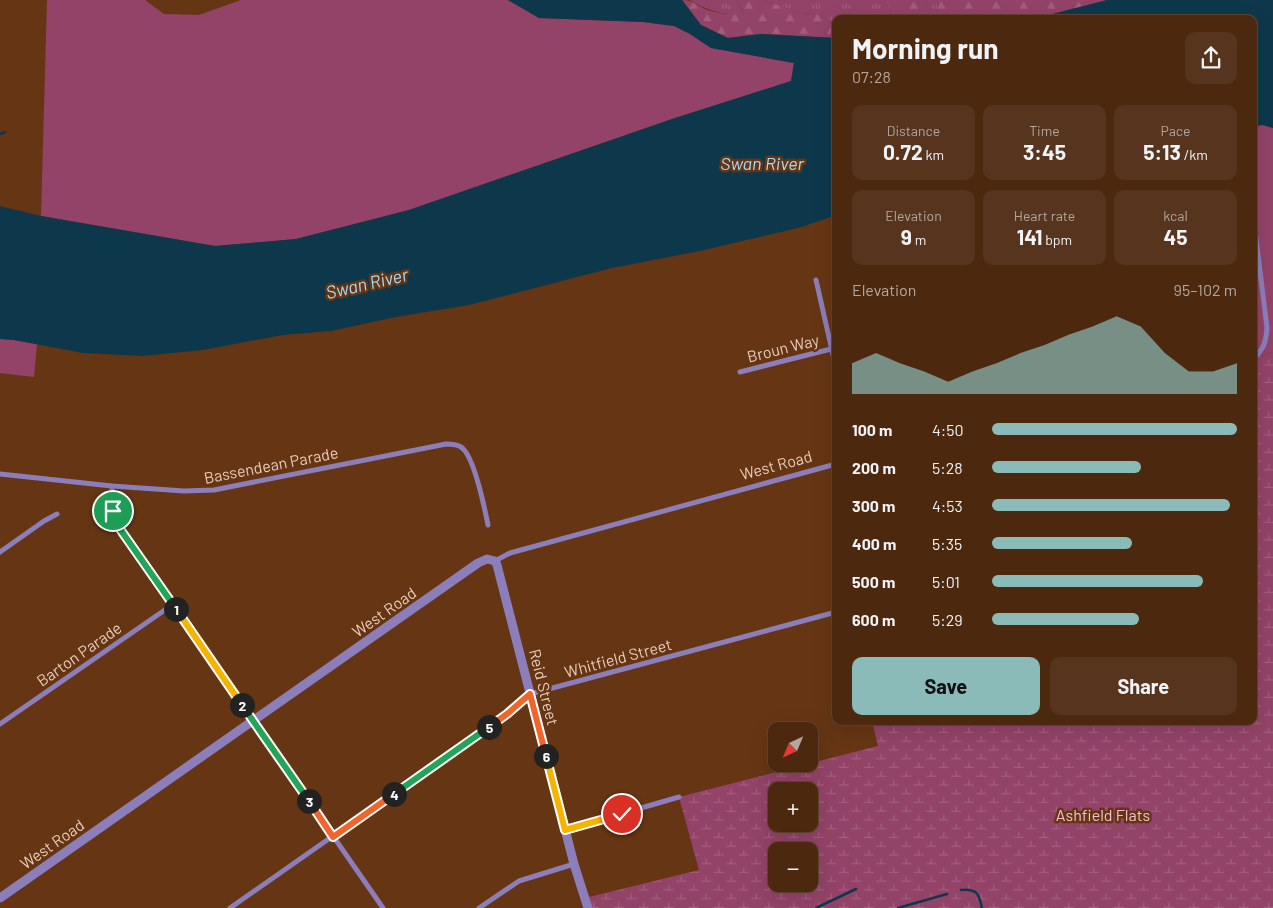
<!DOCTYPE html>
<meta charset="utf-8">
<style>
:root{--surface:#4c280f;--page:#56341d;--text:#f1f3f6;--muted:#b2a69e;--line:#63442f;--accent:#8bbbb9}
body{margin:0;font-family:Barlow,sans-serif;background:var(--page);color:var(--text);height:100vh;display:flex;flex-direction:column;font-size:19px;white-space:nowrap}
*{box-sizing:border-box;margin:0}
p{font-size:16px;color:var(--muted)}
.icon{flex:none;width:28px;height:28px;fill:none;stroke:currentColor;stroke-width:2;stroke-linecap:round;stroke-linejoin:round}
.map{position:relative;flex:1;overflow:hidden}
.details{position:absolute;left:832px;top:15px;width:425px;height:710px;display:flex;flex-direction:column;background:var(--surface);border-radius:10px;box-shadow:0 5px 20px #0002,0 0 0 1px var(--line)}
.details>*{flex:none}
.needle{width:32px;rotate:224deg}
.fabs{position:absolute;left:768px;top:722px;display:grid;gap:10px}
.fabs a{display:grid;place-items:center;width:50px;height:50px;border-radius:10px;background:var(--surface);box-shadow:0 5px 20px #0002,0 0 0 1px var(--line);font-size:25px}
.pin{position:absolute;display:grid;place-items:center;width:42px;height:42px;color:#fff;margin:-21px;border:2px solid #fff;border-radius:50%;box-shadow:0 1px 5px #0007}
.km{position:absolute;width:25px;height:25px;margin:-12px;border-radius:50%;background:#222;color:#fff;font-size:14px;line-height:25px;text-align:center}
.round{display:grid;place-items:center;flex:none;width:52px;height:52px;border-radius:10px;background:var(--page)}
.headline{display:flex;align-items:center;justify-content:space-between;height:85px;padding:0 20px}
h1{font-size:28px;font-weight:700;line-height:38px}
.figures{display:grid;grid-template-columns:repeat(3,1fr);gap:8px;height:85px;padding:5px 20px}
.figures div{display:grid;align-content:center;border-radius:10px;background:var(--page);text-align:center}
.figures b{font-size:21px;font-weight:700}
.figures small{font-size:14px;font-weight:400}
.figures p{font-size:14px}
.chart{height:140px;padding:10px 20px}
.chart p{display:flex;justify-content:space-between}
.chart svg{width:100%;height:90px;margin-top:5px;fill:var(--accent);opacity:.7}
.cta{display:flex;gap:10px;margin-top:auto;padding:10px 20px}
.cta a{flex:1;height:58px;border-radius:10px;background:var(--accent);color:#111;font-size:20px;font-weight:700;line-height:58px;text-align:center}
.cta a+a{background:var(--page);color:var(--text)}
ul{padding:0 20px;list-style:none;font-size:16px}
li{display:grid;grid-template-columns:80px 60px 1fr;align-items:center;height:38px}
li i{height:12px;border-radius:6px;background:var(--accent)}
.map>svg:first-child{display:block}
.grass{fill:url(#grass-tufts)}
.forest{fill:url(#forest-firs)}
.wetland{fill:url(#wetland-marsh);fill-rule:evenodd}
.park{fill:#934368}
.water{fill:#0d384c}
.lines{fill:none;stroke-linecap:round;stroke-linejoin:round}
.stream{stroke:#0d384c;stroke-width:2.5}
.minor{stroke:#8b7ebb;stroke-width:5}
.tertiary{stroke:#8b7ebb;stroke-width:9}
.split-1-casing{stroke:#fff;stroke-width:10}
.split-2-casing{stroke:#fff;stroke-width:10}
.split-3-casing{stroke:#fff;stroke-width:10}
.split-4-casing{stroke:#fff;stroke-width:10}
.split-5-casing{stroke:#fff;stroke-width:10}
.split-6-casing{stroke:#fff;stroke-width:10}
.split-7-casing{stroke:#fff;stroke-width:10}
.split-1{stroke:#22a559;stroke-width:6}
.split-2{stroke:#f5b400;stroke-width:6}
.split-3{stroke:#22a559;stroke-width:6}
.split-4{stroke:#f0652b;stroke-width:6}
.split-5{stroke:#22a559;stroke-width:6}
.split-6{stroke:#f0652b;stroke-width:6}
.split-7{stroke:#f5b400;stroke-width:6}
.labels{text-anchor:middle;stroke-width:5;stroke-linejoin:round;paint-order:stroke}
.street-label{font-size:16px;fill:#e9ccba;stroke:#663614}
.park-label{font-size:16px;fill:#f6bfd5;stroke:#663614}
.water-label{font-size:18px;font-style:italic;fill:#a5daf8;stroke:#663614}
</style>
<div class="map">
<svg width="1273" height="908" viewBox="0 0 1273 908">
<defs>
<pattern id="grass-tufts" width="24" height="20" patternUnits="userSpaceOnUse" patternTransform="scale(1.25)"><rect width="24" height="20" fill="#934368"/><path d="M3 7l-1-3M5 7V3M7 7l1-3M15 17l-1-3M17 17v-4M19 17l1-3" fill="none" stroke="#a25d7c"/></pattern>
<pattern id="forest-firs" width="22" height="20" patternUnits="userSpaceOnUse" patternTransform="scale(1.25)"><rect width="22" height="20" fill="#934368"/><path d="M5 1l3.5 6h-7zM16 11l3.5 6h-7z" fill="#a25d7c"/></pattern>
<pattern id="wetland-marsh" width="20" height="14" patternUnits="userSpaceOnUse" patternTransform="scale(1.25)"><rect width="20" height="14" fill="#934368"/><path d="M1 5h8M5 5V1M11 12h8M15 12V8" fill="none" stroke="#a25d7c"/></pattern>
</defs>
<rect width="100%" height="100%" fill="#663614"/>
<!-- grass -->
<g class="grass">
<path d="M690,0H737L743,14C721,15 709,11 690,0Z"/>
<polygon points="764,0 885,0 890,9 892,18 894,19 836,19 836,22 830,21 818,14 800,13"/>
<polygon points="925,0 937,0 938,14 940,19 910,19 927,5"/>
</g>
<!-- forest -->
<g class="forest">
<path d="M682,0C695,0 699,8 711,11C721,14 733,15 743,13L737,0H764L800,13L818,14L830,21L836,22V38L760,34L728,38L701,25Z"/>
<polygon points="885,0 925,0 927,5 910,19 894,19 892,18 890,9"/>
<polygon points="937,0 1107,0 1033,19 940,19 938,14"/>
</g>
<!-- wetland -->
<path class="wetland" d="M1273,352V908H588L585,898L699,870L679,797L878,746L872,721H1254V358ZM776,791H809V824H776ZM776,851H809V884H776Z"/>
<!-- park -->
<g class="park">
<polygon points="47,0 145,0 164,14 199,15 241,0 508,0 539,18 643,22 674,26 690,34 711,48 794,63 791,82 675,118 409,210 296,239 215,246 41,216"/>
<polygon points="1263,125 1273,128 1273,352 1254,358 1254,126"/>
<polygon points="0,339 14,340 37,344 34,377 0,373"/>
</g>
<!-- water -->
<g class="water">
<polygon points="508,0 682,0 701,25 728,38 760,34 836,38 836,215 802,227 700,251 612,268 469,305 396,317 331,331 283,335 203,350 143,356 83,353 14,340 0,339 0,206 41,216 215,246 296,239 409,210 675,118 791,81 794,63 711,48 690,34 674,26 643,22 539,18"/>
<polygon points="1107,0 1273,0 1273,128 1263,125 1254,126 1254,19 1033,19"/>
</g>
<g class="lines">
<!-- stream -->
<g class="stream">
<polyline points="0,134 5,132"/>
<path d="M961,890C977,888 979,894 982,908"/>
<polyline points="816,908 856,889"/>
<polyline points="898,908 947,894"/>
</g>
<!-- minor -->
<g class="minor">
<path d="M1254,222L1267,328C1266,341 1264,349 1254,358"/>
<polyline points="816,280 836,368"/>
<polyline points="740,372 831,349"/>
<path d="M0,474L112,486L184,491L214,490L446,444C451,444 457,444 461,447C474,455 485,510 488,525"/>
<polyline points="112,486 113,511 120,529 383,908"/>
<polyline points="0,552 44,521 57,514"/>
<polyline points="495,561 510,553 836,464"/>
<polyline points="0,724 172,605"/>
<polyline points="565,830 679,797"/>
<polyline points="230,908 507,714 530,694 836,612"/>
<polyline points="479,908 519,881 574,864"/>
</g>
<!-- tertiary -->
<polyline class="tertiary" points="0,898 478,563 487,559 495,561 497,565 574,864 588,908"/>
</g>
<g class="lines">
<defs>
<polyline id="split-1" points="113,511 120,529 176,609"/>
<polyline id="split-2" points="176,609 242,705"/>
<polyline id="split-3" points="242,705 309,801"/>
<polyline id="split-4" points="309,801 333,837 394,794"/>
<polyline id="split-5" points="394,794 489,727"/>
<polyline id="split-6" points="489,727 507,714 530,694 546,756"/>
<polyline id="split-7" points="546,756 565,830 622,814"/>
</defs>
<!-- split-1 casing -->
<use href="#split-1" class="split-1-casing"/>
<!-- split-2 casing -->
<use href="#split-2" class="split-2-casing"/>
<!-- split-3 casing -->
<use href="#split-3" class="split-3-casing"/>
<!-- split-4 casing -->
<use href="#split-4" class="split-4-casing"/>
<!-- split-5 casing -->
<use href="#split-5" class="split-5-casing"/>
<!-- split-6 casing -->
<use href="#split-6" class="split-6-casing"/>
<!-- split-7 casing -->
<use href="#split-7" class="split-7-casing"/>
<!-- split-1 -->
<use href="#split-1" class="split-1"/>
<!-- split-2 -->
<use href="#split-2" class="split-2"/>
<!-- split-3 -->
<use href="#split-3" class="split-3"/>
<!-- split-4 -->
<use href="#split-4" class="split-4"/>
<!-- split-5 -->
<use href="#split-5" class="split-5"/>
<!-- split-6 -->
<use href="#split-6" class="split-6"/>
<!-- split-7 -->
<use href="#split-7" class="split-7"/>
</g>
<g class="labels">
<!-- street labels -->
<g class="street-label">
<text transform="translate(783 348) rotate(-14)" y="6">Broun Way</text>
<text transform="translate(271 465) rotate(-11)" y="6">Bassendean Parade</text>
<text transform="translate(776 465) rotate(-15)" y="6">West Road</text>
<text transform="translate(384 612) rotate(-35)" y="6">West Road</text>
<text transform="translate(79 654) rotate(-35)" y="6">Barton Parade</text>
<text transform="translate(618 658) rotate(-15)" y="6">Whitfield Street</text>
<text transform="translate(544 687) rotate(76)" y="6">Reid Street</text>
<text transform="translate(52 844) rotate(-35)" y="6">West Road</text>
</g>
<!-- park labels -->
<g class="park-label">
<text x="1103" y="821">Ashfield Flats</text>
</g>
<!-- water labels -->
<g class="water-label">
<text x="762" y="170">Swan River</text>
<text transform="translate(367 284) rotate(-13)" y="6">Swan River</text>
</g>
</g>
</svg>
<div class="fabs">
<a><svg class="needle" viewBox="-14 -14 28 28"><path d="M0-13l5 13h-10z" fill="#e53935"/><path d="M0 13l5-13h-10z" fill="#b2a69e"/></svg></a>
<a>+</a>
<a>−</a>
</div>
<div class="pin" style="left:113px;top:511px;background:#1e9e55"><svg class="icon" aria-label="arrive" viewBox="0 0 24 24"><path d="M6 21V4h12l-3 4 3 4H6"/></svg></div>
<div class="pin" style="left:622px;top:814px;background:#d93025"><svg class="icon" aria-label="check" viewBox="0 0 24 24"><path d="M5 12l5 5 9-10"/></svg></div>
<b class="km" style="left:176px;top:609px">1</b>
<b class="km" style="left:242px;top:705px">2</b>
<b class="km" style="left:309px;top:801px">3</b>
<b class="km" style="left:394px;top:794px">4</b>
<b class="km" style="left:489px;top:727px">5</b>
<b class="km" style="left:546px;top:756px">6</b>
<section class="details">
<div class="headline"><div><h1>Morning run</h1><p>07:28</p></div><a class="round"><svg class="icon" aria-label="share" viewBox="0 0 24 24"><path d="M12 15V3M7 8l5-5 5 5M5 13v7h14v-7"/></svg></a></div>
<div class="figures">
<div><p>Distance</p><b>0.72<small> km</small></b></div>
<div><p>Time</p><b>3:45</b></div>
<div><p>Pace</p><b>5:13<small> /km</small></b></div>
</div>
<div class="figures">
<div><p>Elevation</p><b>9<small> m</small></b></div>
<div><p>Heart rate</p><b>141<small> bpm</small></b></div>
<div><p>kcal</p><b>45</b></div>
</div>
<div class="chart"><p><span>Elevation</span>95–102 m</p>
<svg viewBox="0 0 160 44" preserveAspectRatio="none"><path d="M0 44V29L10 24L20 29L30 33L40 38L50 33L60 29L70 24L80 20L90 15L100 11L110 6L120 11L130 24L140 33L150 33L160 29V44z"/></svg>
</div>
<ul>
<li><b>100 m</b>4:50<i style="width:100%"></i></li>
<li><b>200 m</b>5:28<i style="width:61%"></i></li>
<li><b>300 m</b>4:53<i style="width:97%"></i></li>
<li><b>400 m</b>5:35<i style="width:57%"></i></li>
<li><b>500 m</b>5:01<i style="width:86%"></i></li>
<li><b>600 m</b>5:29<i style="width:60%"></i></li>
</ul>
<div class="cta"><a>Save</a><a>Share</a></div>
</section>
</div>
